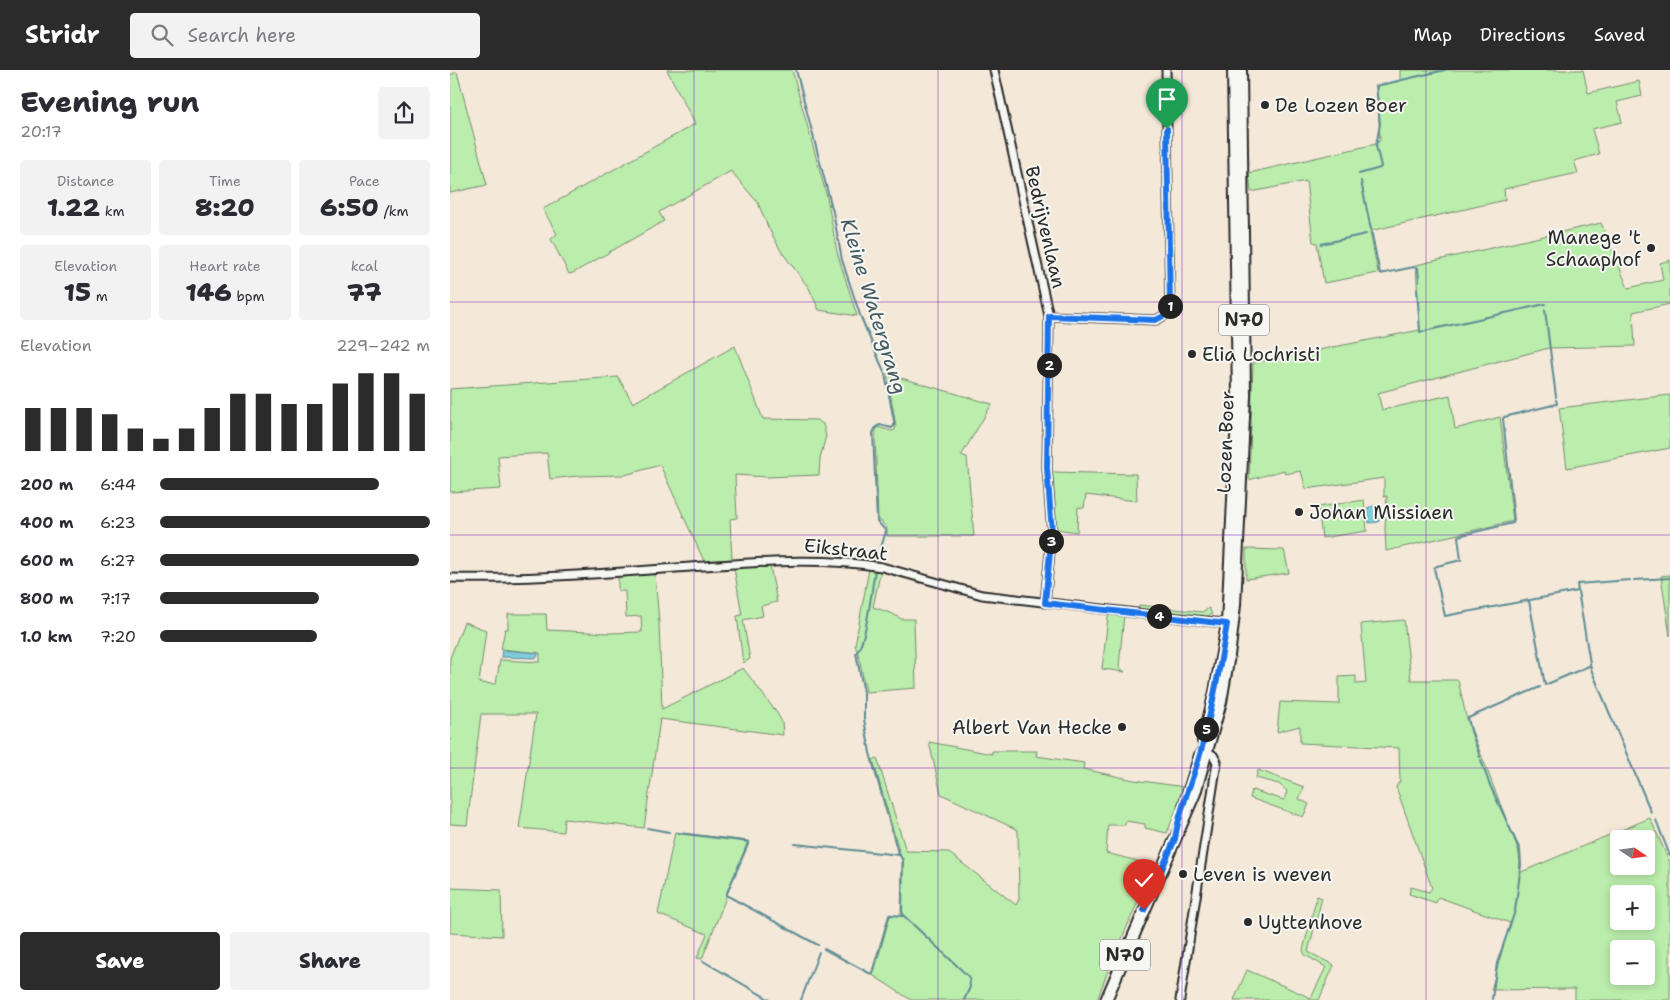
<!DOCTYPE html>
<meta charset="utf-8">
<style>
:root{--surface:#fff;--page:#f2f2f3;--text:#2b2b33;--muted:#7c7c81;--accent:#2b2b2b}
body{margin:0;font-family:"Shantell Sans",sans-serif;background:var(--page);color:var(--text);height:100vh;display:flex;flex-direction:column;font-size:19px;white-space:nowrap}
*{box-sizing:border-box;margin:0}
p{font-size:16px;color:var(--muted)}
.icon{flex:none;width:28px;height:28px;fill:none;stroke:currentColor;stroke-width:2;stroke-linecap:round;stroke-linejoin:round}
.map{position:relative;flex:1;overflow:hidden}
.side{display:flex;flex-direction:column;background:var(--surface);width:450px}
.side>*{flex:none}
.needle{width:32px;rotate:103deg}
.controls{position:absolute;left:1160px;top:760px;display:grid;gap:10px}
.controls a{display:grid;place-items:center;width:45px;height:45px;border-radius:5px;background:var(--surface);box-shadow:0 2px 8px #0003;font-size:25px}
.pin{position:absolute;display:grid;place-items:center;width:42px;height:42px;color:#fff;margin:-51px -21px;border-radius:50% 50% 50% 0;rotate:-45deg;box-shadow:0 0 5px #0007}
.pin .icon{rotate:45deg}
.km{position:absolute;width:25px;height:25px;margin:-12px;border-radius:50%;background:#222;color:#fff;font-size:14px;line-height:25px;text-align:center}
.round{display:grid;place-items:center;flex:none;width:52px;height:52px;border-radius:5px;background:var(--page)}
.summary{display:flex;align-items:center;justify-content:space-between;height:85px;padding:0 20px}
h1{font-size:28px;font-weight:800;line-height:38px}
.metrics{display:grid;grid-template-columns:repeat(3,1fr);gap:8px;height:85px;padding:5px 20px}
.metrics div{display:grid;align-content:center;border-radius:5px;background:var(--page);text-align:center}
.metrics b{font-size:25px;font-weight:800}
.metrics small{font-size:14px;font-weight:400}
.metrics p{font-size:14px}
.chart{height:140px;padding:10px 20px}
.chart p{display:flex;justify-content:space-between}
.chart svg{width:100%;height:90px;margin-top:5px;stroke:var(--accent);stroke-width:6}
.primary-button{display:flex;gap:10px;margin-top:auto;padding:10px 20px}
.primary-button a{flex:1;height:58px;border-radius:5px;background:var(--accent);color:#fff;font-size:20px;font-weight:800;line-height:58px;text-align:center}
.primary-button a+a{background:var(--page);color:var(--text)}
ul{padding:0 20px;list-style:none;font-size:16px}
li{display:grid;grid-template-columns:80px 60px 1fr;align-items:center;height:38px}
li i{height:12px;border-radius:6px;background:var(--accent)}
header{display:flex;align-items:center;gap:30px;box-sizing:border-box;height:70px;padding:0 25px;background:var(--accent);color:#fff}
header strong{font-size:24px}
nav{display:flex;gap:28px;margin-inline-start:auto;font-size:18px}
.search{width:350px;height:45px;background:var(--page);display:flex;align-items:center;gap:12px;box-sizing:border-box;padding:0 18px;border-radius:5px;color:var(--muted);font-size:19px}
main{display:flex;flex:1;min-height:0}
.map>svg:first-child{display:block}
.green{fill:#bbedac;stroke:#738c6c;fill-rule:evenodd}
.water{fill:#7eccdc;stroke:#5d8c95}
.lines{fill:none;stroke-linecap:round;stroke-linejoin:round}
.stream{stroke:#5d8c95;stroke-width:2}
.street-casing{stroke:#2b2b2b;stroke-width:11}
.primary-casing{stroke:#2b2b2b;stroke-width:14}
.street{stroke:#f6f6f2;stroke-width:7}
.primary{stroke:#f6f6f2;stroke-width:10}
.route-casing{stroke:#fff;stroke-width:10}
.route{stroke:#1a73e8;stroke-width:6}
.grid{fill:none;stroke:#7b2cbf;stroke-width:1;stroke-opacity:0.55}
.poi-dot{fill:#2b2b2b;stroke:#f6f6f2;stroke-width:2}
.labels{text-anchor:middle;stroke-width:4;stroke-linejoin:round;paint-order:stroke}
.shield{fill:#f6f6f2;stroke:#686867;stroke-width:1}
.shield-label{font-size:18px;font-weight:bold;fill:#2b2b2b}
.poi-label{font-size:19px;fill:#2b2b2b;stroke:#f6f6f2;text-anchor:start}
.street-label{font-size:19px;fill:#2b2b2b;stroke:#f6f6f2}
.water-label{font-size:20px;font-style:italic;fill:#445b60;stroke:#f6f6f2}
</style>
<header>
<strong>Stridr</strong>
<div class="search"><svg class="icon" aria-label="search" viewBox="0 0 24 24"><circle cx="10" cy="10" r="6"/><path d="M15 15l6 6"/></svg>Search here</div>
<nav><a>Map</a><a>Directions</a><a>Saved</a></nav>
</header>
<main>
<section class="side">
<div class="summary"><div><h1>Evening run</h1><p>20:17</p></div><a class="round"><svg class="icon" aria-label="share" viewBox="0 0 24 24"><path d="M12 15V3M7 8l5-5 5 5M5 13v7h14v-7"/></svg></a></div>
<div class="metrics">
<div><p>Distance</p><b>1.22<small> km</small></b></div>
<div><p>Time</p><b>8:20</b></div>
<div><p>Pace</p><b>6:50<small> /km</small></b></div>
</div>
<div class="metrics">
<div><p>Elevation</p><b>15<small> m</small></b></div>
<div><p>Heart rate</p><b>146<small> bpm</small></b></div>
<div><p>kcal</p><b>77</b></div>
</div>
<div class="chart"><p><span>Elevation</span>229–242 m</p>
<svg viewBox="0 0 160 44" preserveAspectRatio="none"><path d="M5 44V23M15 44V23M25 44V23M35 44V26M45 44V33M55 44V38M65 44V33M75 44V23M85 44V16M95 44V16M105 44V21M115 44V21M125 44V11M135 44V6M145 44V6M155 44V16"/></svg>
</div>
<ul>
<li><b>200 m</b>6:44<i style="width:81%"></i></li>
<li><b>400 m</b>6:23<i style="width:100%"></i></li>
<li><b>600 m</b>6:27<i style="width:96%"></i></li>
<li><b>800 m</b>7:17<i style="width:59%"></i></li>
<li><b>1.0 km</b>7:20<i style="width:58%"></i></li>
</ul>
<div class="primary-button"><a>Save</a><a>Share</a></div>
</section>
<div class="map">
<svg width="1220" height="930" viewBox="0 0 1220 930">
<rect width="100%" height="100%" fill="#f4e8d9"/>
<filter id="ink" filterUnits="userSpaceOnUse"><feTurbulence type="fractalNoise" baseFrequency=".02" numOctaves="2"/><feDisplacementMap in="SourceGraphic" scale="10" xChannelSelector="R" yChannelSelector="G"/><feConvolveMatrix kernelMatrix="1 2 1 2 8 2 1 2 1" color-interpolation-filters="sRGB"/></filter>
<g filter="url(#ink)">
<!-- green -->
<g class="green">
<polygon points="217,0 342,0 377,127 387,182 407,246 369,240 359,218 331,181 318,157 308,133 281,101 209,142 214,151 123,203 119,204 101,169 107,164 93,139 245,54"/>
<polygon points="950,0 1133,0 1138,23 1189,11 1192,26 1167,32 1172,52 1142,59 1149,84 1124,91 1128,103 1054,119 1055,130 920,161 928,203 874,213 867,173 863,172 856,111 801,122 799,103 926,74 930,70 927,16 950,11"/>
<polygon points="7,2 37,115 0,123 0,5"/>
<polygon points="1151,153 1178,218 1213,210 1210,193 1220,190 1220,234 1183,242 1185,276 1099,278 928,323 932,340 1000,325 1005,359 1050,347 1063,451 936,481 935,458 937,426 934,427 934,408 856,419 851,401 835,404 834,400 799,410 803,293 970,260 966,195"/>
<polygon points="285,276 313,349 367,350 373,354 376,366 370,388 369,405 317,407 285,405 287,448 280,449 282,489 254,491 210,395 175,405 127,406 100,409 97,383 48,386 51,419 0,422 0,319 168,307 183,333"/>
<polygon points="437,304 542,334 511,386 517,387 524,466 437,466 437,458 428,448 425,365 427,357 442,361 445,360 446,356"/>
<polygon points="1220,325 1220,378 1117,398 1109,338"/>
<polygon points="602,402 686,404 687,431 636,425 634,438 628,437 627,462 606,459"/>
<polygon points="914,430 917,461 872,468 868,437"/>
<polygon points="796,479 834,480 839,503 796,509"/>
<polygon points="320,496 327,532 311,536 313,546 293,550 300,589 293,593 287,546 292,545 284,498"/>
<polygon points="419,499 431,500 423,537 443,544 451,549 464,549 466,618 416,622 409,587 405,575"/>
<polygon points="205,504 209,553 212,639 293,598 327,643 332,652 333,665 210,649 194,758 114,749 113,762 69,758 86,644 31,644 17,755 0,754 0,588 14,552 36,560 29,613 46,614 50,590 90,592 90,583 51,579 55,559 58,559 58,544 96,544 97,560 159,563 192,562 191,546 176,547 175,521 168,521 168,507"/>
<polygon points="1220,505 1220,566 1211,506"/>
<polygon points="689,535 752,542 759,538 762,544 753,548 689,540"/>
<polygon points="662,543 674,544 669,597 675,602 652,599 658,547 659,544"/>
<path d="M954,550L961,610H1008L1016,646L1068,779L1070,791L1069,803L1200,748L1220,793V930H1125V919L1041,920L1060,853L988,827L986,833L959,824L961,817L979,822L982,818L946,717L950,711L949,678L850,673V656L827,662L830,632L889,634V607L906,606V614L916,613L911,554ZM1169,769H1196V796H1169ZM1169,824H1196V851H1169ZM1169,879H1196V906H1169Z"/>
<polygon points="479,672 542,684 542,681 587,681 586,686 634,693 633,699 684,710 735,717 717,763 695,758 695,754 676,751 675,755 658,755 656,783 704,795 659,898 647,930 461,930 421,904 439,844 451,846 452,791 423,690 427,688 456,781 498,782 566,835 569,829 568,760 491,724"/>
<polygon points="808,700 854,717 849,729 859,734 853,747 800,728 802,720 834,730 837,721 829,714 806,708"/>
<polygon points="225,762 298,771 252,889 247,888 257,864 208,844"/>
<polygon points="0,818 51,820 52,866 0,863"/>
<polygon points="867,826 872,828 858,882 884,895 869,930 784,930 797,900 861,928 876,897 855,885 853,880"/>
</g>
<!-- water -->
<g class="water">
<polygon points="927,435 930,437 929,451 928,452 919,453 917,438"/>
<polygon points="52,580 88,583 88,586 85,588 51,587"/>
</g>
<g class="lines">
<!-- stream -->
<g class="stream">
<polyline points="346,0 383,142 392,190 410,245 435,304 444,351 444,356 442,358 430,355 426,357 423,363 427,451 436,461 427,491"/>
<polyline points="909,104 930,98 931,96 926,76 930,54 926,16 995,0"/>
<polyline points="911,111 930,204 964,197 968,198 969,212"/>
<polyline points="871,174 916,164"/>
<polyline points="967,219 970,262 1095,234"/>
<polyline points="1095,240 1106,327"/>
<polyline points="1106,330 1107,334 1054,347 1053,349 1064,450 1063,453 1008,466 1011,490 987,496 984,498 995,546 1128,521 1127,514 1180,510"/>
<path d="M425,500C422,517 416,574 406,583L414,623V649L420,683L448,783L453,790L452,841L454,846L519,907L520,917L514,930"/>
<polyline points="1184,510 1220,508"/>
<polyline points="1128,521 1141,599 1201,742"/>
<polyline points="1079,531 1095,615 1139,596"/>
<polyline points="1030,687 1021,661 1018,648 1090,617"/>
<polyline points="1031,690 1039,713 1070,780 1071,795 1065,841 1047,893 1042,929"/>
<polyline points="1206,750 1220,786"/>
<polyline points="197,758 219,762"/>
<polyline points="227,763 299,772 276,825 368,875"/>
<polyline points="345,774 450,785"/>
<polyline points="374,879 419,903 423,904 439,847 441,845 453,846"/>
<polyline points="253,891 320,930"/>
<polyline points="351,930 369,882"/>
</g>
<defs>
<g id="street">
<polyline points="544,0 599,246 597,398 602,462 595,533"/>
<polyline points="599,246 706,250 715,245 720,236 716,0"/>
<path d="M0,508C85,510 170,502 254,496C313,492 373,487 432,497L532,525L781,554"/>
<polyline points="730,930 767,692 763,685 752,679"/>
</g>
<g id="primary">
<polyline points="753,671 765,622 777,554 788,326 783,0"/>
<polyline points="734,736 750,685"/>
<polyline points="656,930 745,723 771,632 780,579 785,535 795,326 791,0"/>
</g>
</defs>
<!-- street casing -->
<use href="#street" class="street-casing"/>
<!-- primary casing -->
<use href="#primary" class="primary-casing"/>
<!-- street -->
<use href="#street" class="street"/>
<!-- primary -->
<use href="#primary" class="primary"/>
</g>
</g>
<g class="lines" filter="url(#ink)">
<defs>
<path id="route" d="M694,840L725,769C729,739 743,710 751,681C762,639 770,597 777,554L595,533L602,462L597,398L599,246L706,250L715,245L720,236L717,59"/>
</defs>
<!-- route casing -->
<use href="#route" class="route-casing"/>
<!-- route -->
<use href="#route" class="route"/>
</g>
<!-- grid -->
<path class="grid" d="M244,0V930M488,0V930M732,0V930M976,0V930M0,232H1220M0,465H1220M0,698H1220"/>
<!-- markers -->
<g class="poi-dot">
<circle cx="815" cy="35" r="5"/>
<circle cx="1201" cy="178" r="5"/>
<circle cx="742" cy="284" r="5"/>
<circle cx="849" cy="442" r="5"/>
<circle cx="672" cy="657" r="5"/>
<circle cx="733" cy="804" r="5"/>
<circle cx="798" cy="852" r="5"/>
</g>
<g class="labels">
<!-- shield labels -->
<g class="shield">
<rect x="769" y="234.5" width="50" height="31" rx="4"/>
<rect x="650" y="869.5" width="50" height="31" rx="4"/>
</g>
<g class="shield-label">
<text x="794" y="256">N70</text>
<text x="675" y="891">N70</text>
</g>
<!-- poi labels -->
<g class="poi-label">
<text x="825" y="42">De Lozen Boer</text>
<text x="1191" y="174" text-anchor="end">Manege 't<tspan x="1191" dy="22">Schaaphof</tspan></text>
<text x="752" y="291">Elia Lochristi</text>
<text x="859" y="449">Johan Missiaen</text>
<text x="662" y="664" text-anchor="end">Albert Van Hecke</text>
<text x="743" y="811">Leven is weven</text>
<text x="808" y="859">Uyttenhove</text>
</g>
<!-- street labels -->
<g class="street-label">
<text transform="translate(596 157) rotate(77)" y="7">Bedrijvenlaan</text>
<text transform="translate(775 372) rotate(-88)" y="7">Lozen Boer</text>
<text transform="translate(396 479) rotate(6)" y="7">Eikstraat</text>
</g>
<!-- water labels -->
<g class="water-label">
<text transform="translate(424 236) rotate(73)" y="7">Kleine Watergrang</text>
</g>
</g>
</svg>
<div class="controls">
<a><svg class="needle" viewBox="-14 -14 28 28"><path d="M0-13l5 13h-10z" fill="#e53935"/><path d="M0 13l5-13h-10z" fill="#7c7c81"/></svg></a>
<a>+</a>
<a>−</a>
</div>
<div class="pin" style="left:717px;top:59px;background:#1e9e55"><svg class="icon" aria-label="arrive" viewBox="0 0 24 24"><path d="M6 21V4h12l-3 4 3 4H6"/></svg></div>
<div class="pin" style="left:694px;top:840px;background:#d93025"><svg class="icon" aria-label="check" viewBox="0 0 24 24"><path d="M5 12l5 5 9-10"/></svg></div>
<b class="km" style="left:720px;top:236px">1</b>
<b class="km" style="left:599px;top:295px">2</b>
<b class="km" style="left:601px;top:471px">3</b>
<b class="km" style="left:709px;top:546px">4</b>
<b class="km" style="left:756px;top:659px">5</b>
</div>
</main>
